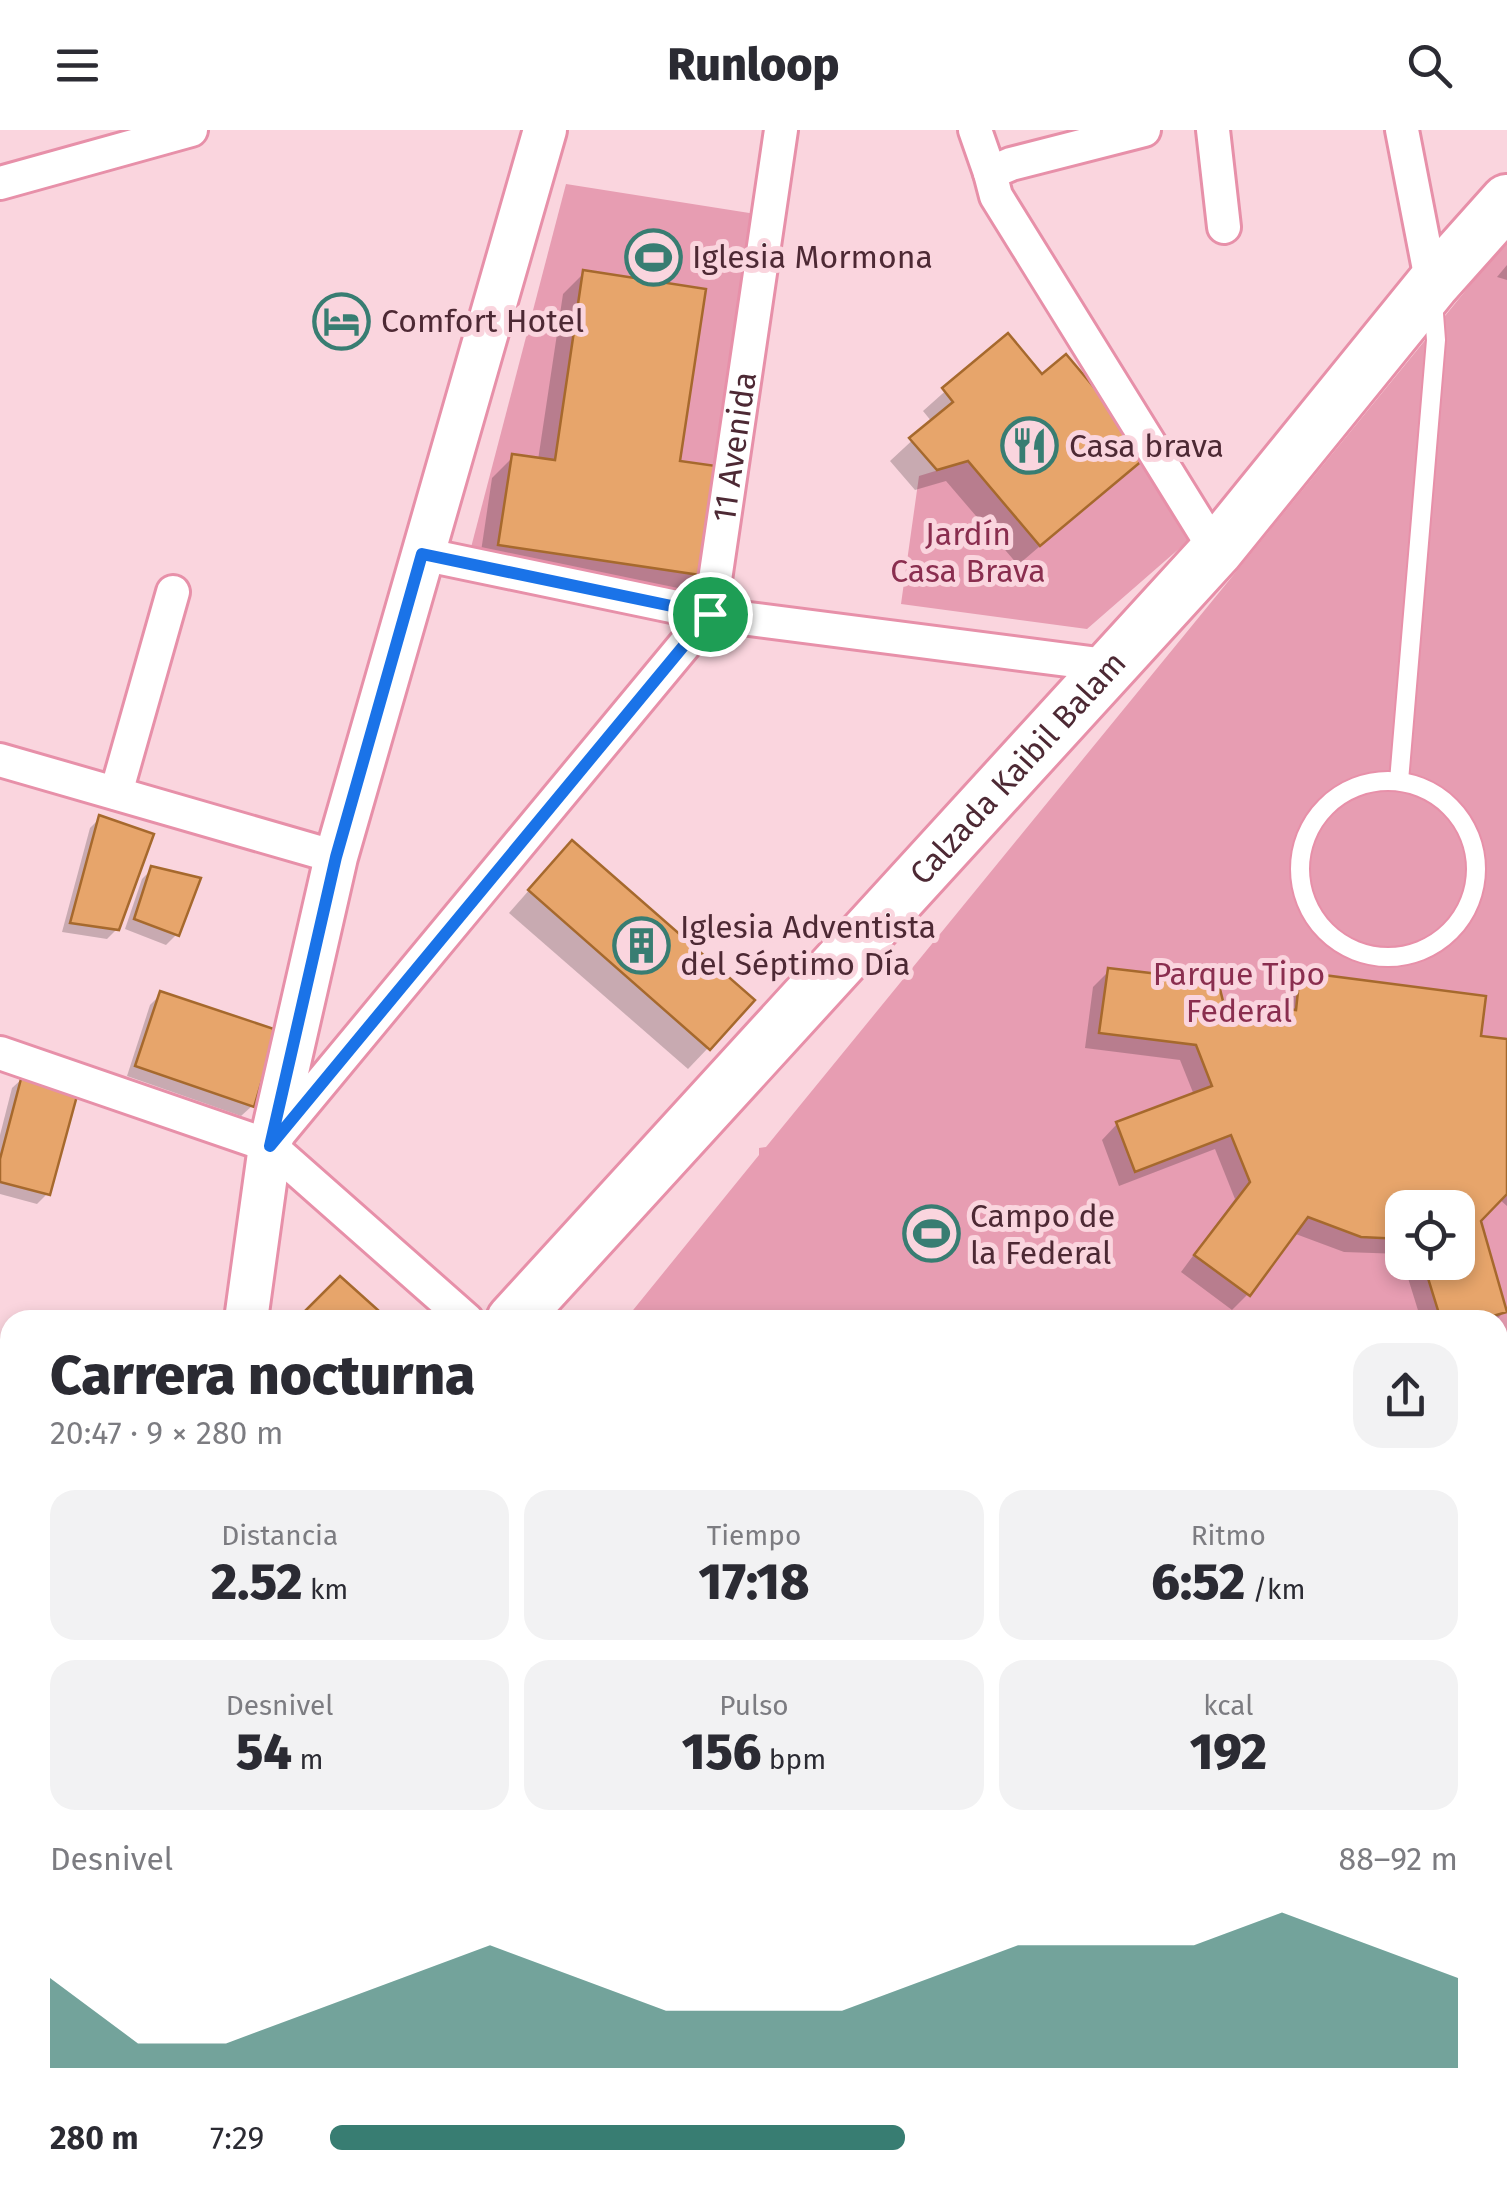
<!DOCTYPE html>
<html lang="es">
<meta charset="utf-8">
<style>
:root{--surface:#fff;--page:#f2f2f3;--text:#2b2b33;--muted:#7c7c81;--accent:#387d72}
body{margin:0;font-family:"Fira Sans",sans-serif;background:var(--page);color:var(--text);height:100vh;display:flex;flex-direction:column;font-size:38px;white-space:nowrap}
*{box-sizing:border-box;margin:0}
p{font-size:32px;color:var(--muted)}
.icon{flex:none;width:55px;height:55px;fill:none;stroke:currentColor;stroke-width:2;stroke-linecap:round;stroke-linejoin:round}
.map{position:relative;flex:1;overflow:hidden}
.sheet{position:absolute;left:0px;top:1180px;width:1508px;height:885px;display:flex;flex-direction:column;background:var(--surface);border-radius:30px 30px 0 0;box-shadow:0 5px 15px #0003}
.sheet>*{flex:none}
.buttons{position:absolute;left:1385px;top:1060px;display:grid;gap:20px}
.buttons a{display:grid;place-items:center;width:90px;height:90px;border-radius:20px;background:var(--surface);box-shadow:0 5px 15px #0003;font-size:50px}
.pin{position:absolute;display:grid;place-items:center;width:85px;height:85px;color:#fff;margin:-42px;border:5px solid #fff;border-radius:50%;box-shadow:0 2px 10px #0007}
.round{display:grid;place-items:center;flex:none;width:105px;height:105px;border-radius:30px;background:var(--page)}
.overview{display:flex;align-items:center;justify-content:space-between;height:170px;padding:0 50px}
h1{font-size:55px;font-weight:800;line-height:75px}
.stats{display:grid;grid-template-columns:repeat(3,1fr);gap:15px;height:170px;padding:10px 50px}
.stats div{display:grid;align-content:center;border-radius:25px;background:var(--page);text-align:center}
.stats b{font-size:50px;font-weight:800}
.stats small{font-size:28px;font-weight:400}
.stats p{font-size:28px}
.chart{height:280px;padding:20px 50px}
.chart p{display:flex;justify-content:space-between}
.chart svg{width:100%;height:180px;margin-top:10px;fill:var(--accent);opacity:.7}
ul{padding:0 50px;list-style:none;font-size:32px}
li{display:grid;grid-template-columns:160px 120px 1fr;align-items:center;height:75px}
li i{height:25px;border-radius:12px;background:var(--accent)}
header{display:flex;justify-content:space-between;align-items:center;height:130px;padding:0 50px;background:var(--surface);font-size:45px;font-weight:800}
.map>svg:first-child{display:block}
.green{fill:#e79db2;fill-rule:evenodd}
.shadow{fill:#0003}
.building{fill:#e7a56b;stroke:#a6692d;stroke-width:2.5}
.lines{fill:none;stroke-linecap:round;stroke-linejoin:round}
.service-casing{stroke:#e790a9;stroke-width:22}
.minor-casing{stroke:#e790a9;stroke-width:38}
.tertiary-casing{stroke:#e790a9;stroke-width:48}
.primary-casing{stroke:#e790a9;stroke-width:58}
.service{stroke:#fff;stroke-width:18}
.minor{stroke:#fff;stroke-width:32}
.tertiary{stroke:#fff;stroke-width:42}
.primary{stroke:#fff;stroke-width:52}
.route-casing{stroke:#fff;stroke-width:20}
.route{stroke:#1a73e8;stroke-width:12}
.labels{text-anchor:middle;stroke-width:10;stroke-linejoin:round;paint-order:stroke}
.poi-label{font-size:32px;fill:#4d2934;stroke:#fad5de;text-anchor:start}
.street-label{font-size:32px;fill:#4d2934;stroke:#fad5de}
.park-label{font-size:32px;fill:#8a2e4f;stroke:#fad5de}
</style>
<header><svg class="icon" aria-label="menu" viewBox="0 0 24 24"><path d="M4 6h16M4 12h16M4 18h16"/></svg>Runloop<svg class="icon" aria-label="search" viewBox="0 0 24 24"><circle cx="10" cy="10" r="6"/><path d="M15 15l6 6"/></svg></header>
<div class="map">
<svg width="1507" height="2065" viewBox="0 0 1507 2065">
<rect width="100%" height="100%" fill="#fad5de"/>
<!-- green -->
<g class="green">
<polygon points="566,54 762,85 721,469 468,429"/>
<path d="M1507,110V1469L1498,1471V1190H625L759,1025V1018L766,1017ZM1402,1078H1458V1132H1402Z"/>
<polygon points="1150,324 1212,390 1087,499 901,474 919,346 968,331 1040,416"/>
</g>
<!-- shadow -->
<g class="shadow">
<polygon points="1507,135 1507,150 1497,147"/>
<polygon points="584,143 677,333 698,444 677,465 479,435 492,348 513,327 538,330 563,164"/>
<polygon points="1007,206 1042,247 1147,324 1018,435 946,351 915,360 890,331 932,292 923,281"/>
<polygon points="100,688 117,799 107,809 62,802 90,698"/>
<polygon points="552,734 708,918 688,939 509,783"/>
<polygon points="152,739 177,804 166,815 125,799 142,749"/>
<polygon points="1109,841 1221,873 1283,881 1286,860 1301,844 1478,908 1507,912 1507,1076 1499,1069 1478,1091 1505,1181 1496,1190 1421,1190 1403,1132 1458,1132 1458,1078 1402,1078 1402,1130 1401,1124 1344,1122 1293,1103 1248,1164 1232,1180 1181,1142 1235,1069 1215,1019 1119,1056 1102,1010 1117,994 1194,965 1180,930 1085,918 1093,857"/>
<polygon points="161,864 252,976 241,986 127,946 150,875"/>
<polygon points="23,948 47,1064 37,1074 0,1064 0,1005 12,958"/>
<polygon points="1498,1798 1507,1800 1507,1918 1498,1916"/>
</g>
<!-- building -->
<g class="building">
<polygon points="583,140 706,159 680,331 716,336 700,445 498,415 512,324 555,330"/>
<polygon points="1008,203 1042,244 1066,224 1150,324 1040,416 968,331 937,340 909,308 953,272 942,258"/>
<polygon points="99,685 154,704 119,800 70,793"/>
<polygon points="572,710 755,870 710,920 528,760"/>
<polygon points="151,736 201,748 179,806 134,789"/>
<polygon points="1108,838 1218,851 1223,871 1296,880 1300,842 1486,866 1481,906 1507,909 1507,1064 1481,1091 1507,1182 1479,1190 1441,1190 1423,1132 1458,1132 1458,1078 1402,1078 1402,1109 1361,1107 1308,1087 1250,1166 1194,1125 1250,1052 1231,1005 1135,1042 1116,992 1212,956 1196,915 1099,903"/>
<polygon points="160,861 277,900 254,977 135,936"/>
<polygon points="22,945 78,962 50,1065 0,1052 0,1029"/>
<polygon points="340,1146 389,1190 296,1190"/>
<polygon points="1498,1795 1507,1797 1507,1894 1498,1893"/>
</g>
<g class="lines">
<defs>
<g id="service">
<circle cx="1388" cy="739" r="88"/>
<polyline points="1399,651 1436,210 1433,171"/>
<polyline points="1498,1695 1507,1691"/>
<polyline points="0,1900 10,1901"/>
</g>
<g id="minor">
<polyline points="975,0 990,43"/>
<polyline points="1144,0 1011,34 990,43 996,66 1216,421"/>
<polyline points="1213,0 1224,97"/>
<polyline points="1402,0 1432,155"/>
<polyline points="0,53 191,0"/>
<polyline points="422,424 710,484 1114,536"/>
<polyline points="0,630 336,727"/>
<polyline points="116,663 173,462"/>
<polyline points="0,923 270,1016 467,1190"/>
<path id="s1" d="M272,1012L710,484L781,0"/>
<polyline points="1498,1930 1507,1931"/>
<polyline points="0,2063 31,2065"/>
<polyline points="296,2065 297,2055"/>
<polyline points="847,2065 847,2055"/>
<polyline points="1281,2065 1282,2055"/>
</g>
<polyline id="tertiary" points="246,1190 270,1016 336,727 545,0"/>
<g id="primary">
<path id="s2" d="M513,1190L1216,421L1432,155L1507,71"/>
<polyline points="0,1663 10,1658"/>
</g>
</defs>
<!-- service casing -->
<use href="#service" class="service-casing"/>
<!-- minor casing -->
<use href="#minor" class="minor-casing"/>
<!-- tertiary casing -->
<use href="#tertiary" class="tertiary-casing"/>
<!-- primary casing -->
<use href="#primary" class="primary-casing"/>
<!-- service -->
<use href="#service" class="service"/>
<!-- minor -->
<use href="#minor" class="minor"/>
<!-- tertiary -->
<use href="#tertiary" class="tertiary"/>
<!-- primary -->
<use href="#primary" class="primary"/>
</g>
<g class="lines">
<defs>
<polygon id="route" points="422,424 710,484 270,1016 336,727"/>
</defs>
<!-- route casing -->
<use href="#route" class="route-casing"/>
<!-- route -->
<use href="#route" class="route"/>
</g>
<!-- icons -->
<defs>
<symbol id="stadium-ring" viewBox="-11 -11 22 22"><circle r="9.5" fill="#fad5de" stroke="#387d72" stroke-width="1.5"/><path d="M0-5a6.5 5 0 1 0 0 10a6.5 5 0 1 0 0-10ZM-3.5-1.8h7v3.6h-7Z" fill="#387d72"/></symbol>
<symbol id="hotel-ring" viewBox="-11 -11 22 22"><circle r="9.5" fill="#fad5de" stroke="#387d72" stroke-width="1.5"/><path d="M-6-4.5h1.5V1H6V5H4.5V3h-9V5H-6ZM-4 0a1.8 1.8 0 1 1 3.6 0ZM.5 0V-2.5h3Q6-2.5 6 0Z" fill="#387d72"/></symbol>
<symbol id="restaurant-ring" viewBox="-11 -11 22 22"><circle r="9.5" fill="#fad5de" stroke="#387d72" stroke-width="1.5"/><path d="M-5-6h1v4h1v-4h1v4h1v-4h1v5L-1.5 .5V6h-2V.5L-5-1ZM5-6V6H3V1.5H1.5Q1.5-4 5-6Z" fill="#387d72"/></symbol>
<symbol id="building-ring" viewBox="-11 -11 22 22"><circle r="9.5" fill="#fad5de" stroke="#387d72" stroke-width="1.5"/><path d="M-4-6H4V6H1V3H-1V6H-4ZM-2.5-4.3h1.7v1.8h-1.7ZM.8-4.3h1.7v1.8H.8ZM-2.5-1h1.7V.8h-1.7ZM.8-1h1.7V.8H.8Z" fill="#387d72"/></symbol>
</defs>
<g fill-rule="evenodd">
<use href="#stadium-ring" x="622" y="96" width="63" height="63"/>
<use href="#hotel-ring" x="310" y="160" width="63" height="63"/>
<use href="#restaurant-ring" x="998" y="284" width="63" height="63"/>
<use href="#building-ring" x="610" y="784" width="63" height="63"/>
<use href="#stadium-ring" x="900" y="1072" width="63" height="63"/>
</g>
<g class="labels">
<!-- poi labels -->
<g class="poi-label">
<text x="692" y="138">Iglesia Mormona</text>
<text x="381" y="202">Comfort Hotel</text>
<text x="1069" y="327">Casa brava</text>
<text x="680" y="808">Iglesia Adventista<tspan x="680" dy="37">del Séptimo Día</tspan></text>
<text x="970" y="1097">Campo de<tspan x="970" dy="37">la Federal</tspan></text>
</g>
<!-- street labels -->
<g class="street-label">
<text dy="11" stroke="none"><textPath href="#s1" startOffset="855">11 Avenida</textPath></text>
<text dy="11" stroke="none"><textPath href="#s2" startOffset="748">Calzada Kaibil Balam</textPath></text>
</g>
<!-- park labels -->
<g class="park-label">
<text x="968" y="415">Jardín<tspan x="968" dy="37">Casa Brava</tspan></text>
<text x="1239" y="855">Parque Tipo<tspan x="1239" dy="37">Federal</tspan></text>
</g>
</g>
</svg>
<div class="buttons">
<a><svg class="icon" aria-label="locate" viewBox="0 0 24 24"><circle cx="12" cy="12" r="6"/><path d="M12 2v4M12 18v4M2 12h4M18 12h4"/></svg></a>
</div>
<div class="pin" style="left:710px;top:484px;background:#1e9e55"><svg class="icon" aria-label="arrive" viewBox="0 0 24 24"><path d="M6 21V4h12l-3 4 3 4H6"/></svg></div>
<section class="sheet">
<div class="overview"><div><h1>Carrera nocturna</h1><p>20:47 · 9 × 280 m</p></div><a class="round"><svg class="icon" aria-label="share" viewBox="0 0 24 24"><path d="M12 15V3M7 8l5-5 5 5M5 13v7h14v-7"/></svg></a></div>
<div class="stats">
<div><p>Distancia</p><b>2.52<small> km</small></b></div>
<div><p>Tiempo</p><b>17:18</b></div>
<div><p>Ritmo</p><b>6:52<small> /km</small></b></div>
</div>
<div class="stats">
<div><p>Desnivel</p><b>54<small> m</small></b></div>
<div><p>Pulso</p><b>156<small> bpm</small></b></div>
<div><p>kcal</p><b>192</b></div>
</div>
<div class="chart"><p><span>Desnivel</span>88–92 m</p>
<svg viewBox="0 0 160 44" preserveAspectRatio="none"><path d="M0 44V22L10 38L20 38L30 30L40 22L50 14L60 22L70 30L80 30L90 30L100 22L110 14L120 14L130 14L140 6L150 14L160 22V44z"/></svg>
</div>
<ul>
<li><b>280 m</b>7:29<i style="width:51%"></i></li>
</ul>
</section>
</div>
